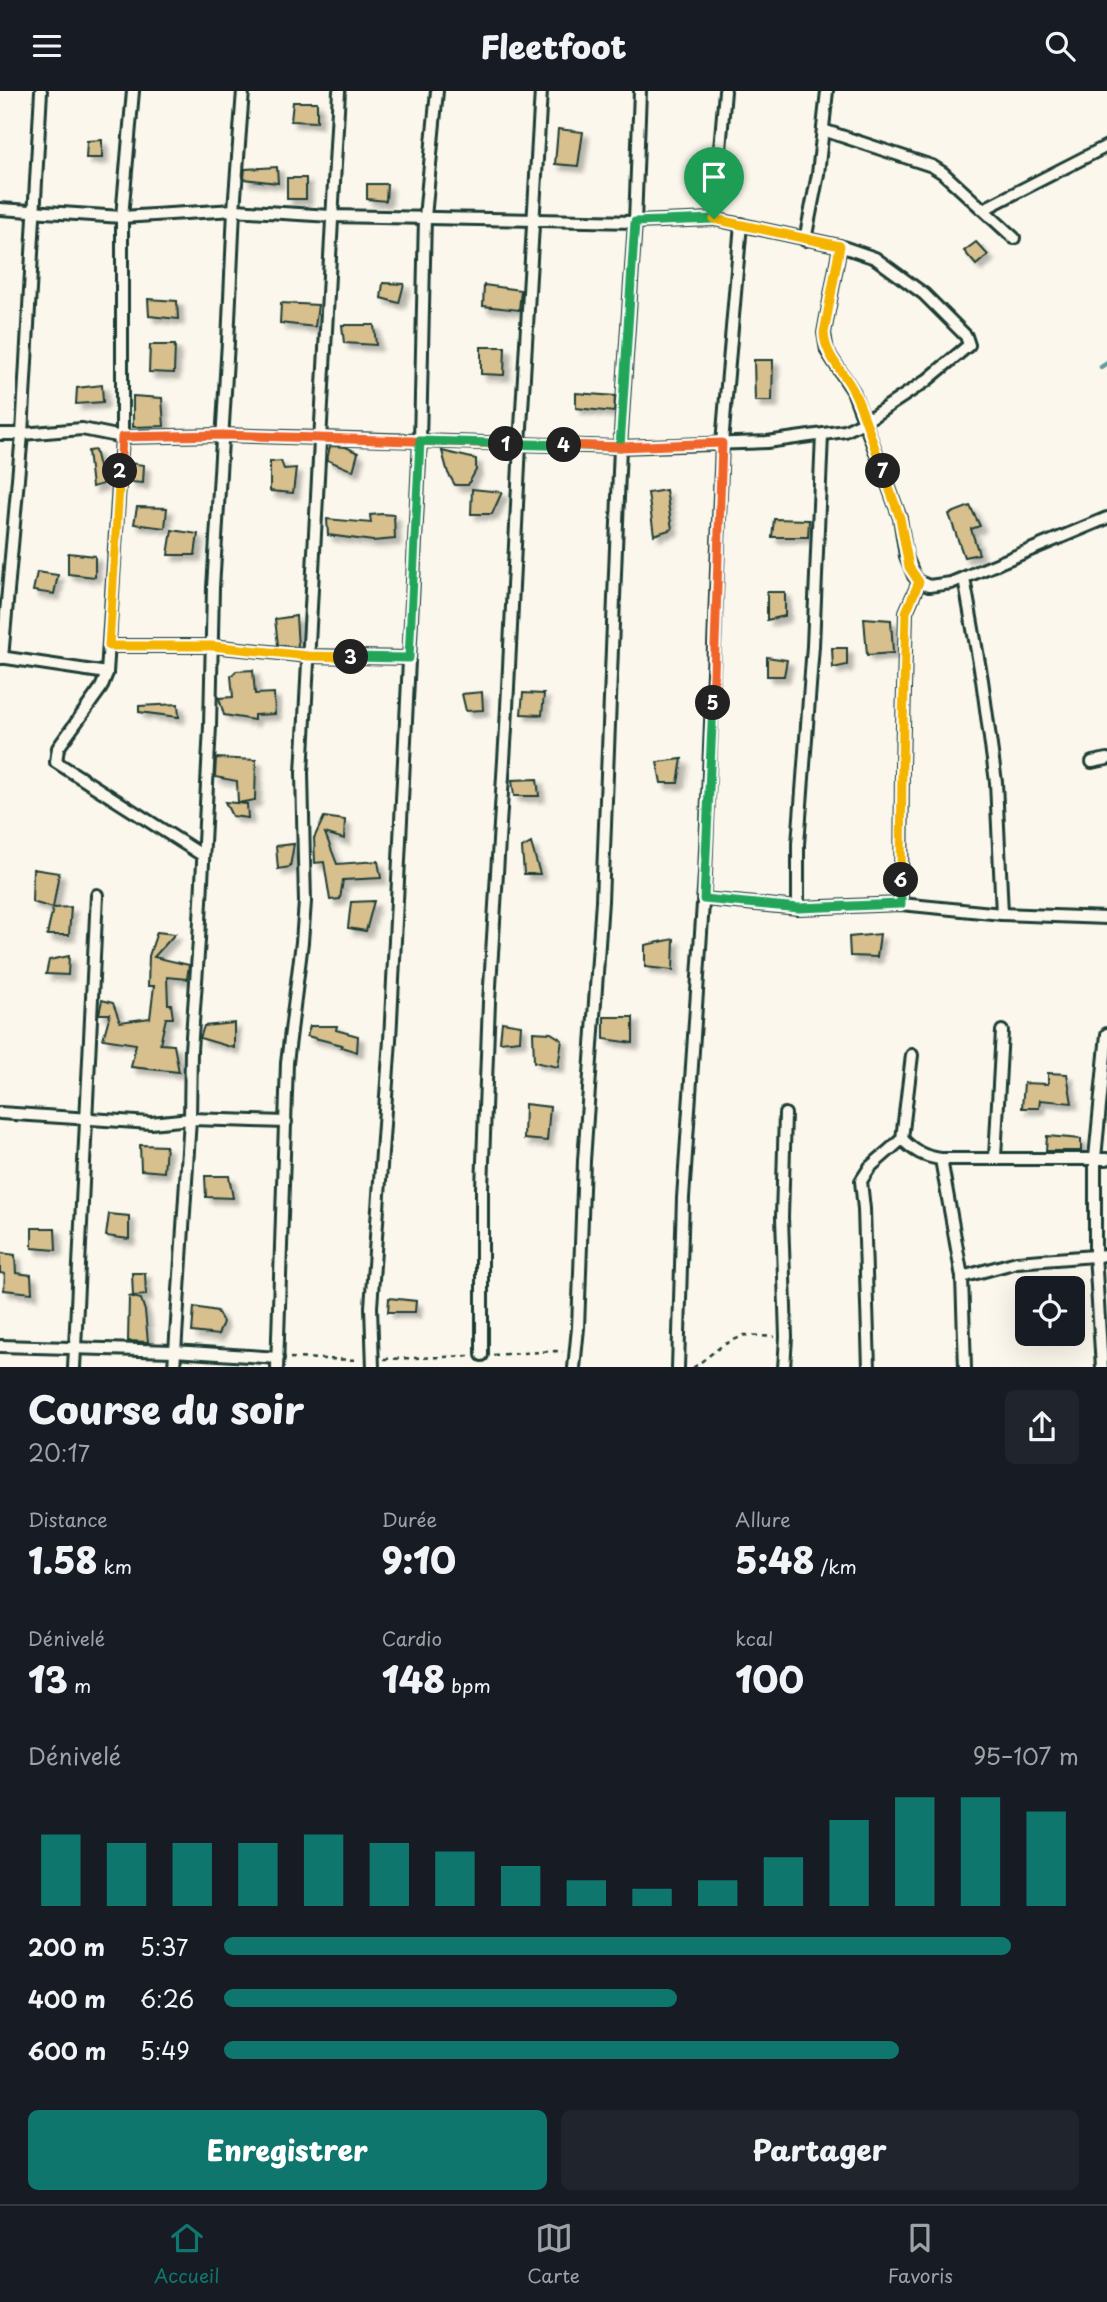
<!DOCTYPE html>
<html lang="fr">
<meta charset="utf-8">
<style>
:root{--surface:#171b24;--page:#20242c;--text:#f1f3f6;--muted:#9ea1a6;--line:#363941;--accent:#0f766e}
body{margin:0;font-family:"Playpen Sans",sans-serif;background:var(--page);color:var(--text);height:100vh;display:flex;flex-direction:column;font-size:26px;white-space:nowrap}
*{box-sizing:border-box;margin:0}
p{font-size:23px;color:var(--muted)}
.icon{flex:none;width:38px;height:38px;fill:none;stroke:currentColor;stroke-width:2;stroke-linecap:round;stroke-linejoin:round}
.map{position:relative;height:1276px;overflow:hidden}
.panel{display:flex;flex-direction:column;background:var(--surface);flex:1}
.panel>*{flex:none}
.tools{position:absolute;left:1015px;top:1185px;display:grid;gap:14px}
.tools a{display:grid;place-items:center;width:70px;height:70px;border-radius:10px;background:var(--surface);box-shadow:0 7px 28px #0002;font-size:35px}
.pin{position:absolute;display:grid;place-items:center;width:60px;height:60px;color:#fff;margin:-72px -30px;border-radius:50% 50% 50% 0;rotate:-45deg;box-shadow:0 0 7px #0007}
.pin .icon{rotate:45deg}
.km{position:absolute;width:35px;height:35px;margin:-18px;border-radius:50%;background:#222;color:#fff;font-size:19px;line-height:35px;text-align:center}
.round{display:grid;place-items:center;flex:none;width:74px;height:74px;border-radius:10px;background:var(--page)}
.overview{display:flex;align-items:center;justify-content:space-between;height:119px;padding:0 28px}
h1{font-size:38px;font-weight:800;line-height:52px}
.stats{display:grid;grid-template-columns:repeat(3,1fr);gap:10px;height:119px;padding:7px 28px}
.stats div{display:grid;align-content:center}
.stats b{font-size:35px;font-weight:800}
.stats small{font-size:19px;font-weight:400}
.stats p{font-size:19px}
.chart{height:196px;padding:14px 28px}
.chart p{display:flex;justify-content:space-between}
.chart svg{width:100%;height:126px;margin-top:7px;stroke:var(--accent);stroke-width:6}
.button{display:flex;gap:14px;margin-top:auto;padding:14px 28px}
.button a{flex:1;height:80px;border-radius:10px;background:var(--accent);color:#fff;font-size:28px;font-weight:800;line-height:80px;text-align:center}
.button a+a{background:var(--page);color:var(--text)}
ul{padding:0 28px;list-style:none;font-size:23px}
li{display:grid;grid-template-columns:112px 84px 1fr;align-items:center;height:52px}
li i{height:18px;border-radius:9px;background:var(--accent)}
header{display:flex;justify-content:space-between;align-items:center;height:91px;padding:0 28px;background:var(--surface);font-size:32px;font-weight:800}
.tabs{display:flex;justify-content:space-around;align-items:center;height:98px;border-top:2px solid var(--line);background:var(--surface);font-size:19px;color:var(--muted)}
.tabs a{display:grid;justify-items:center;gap:4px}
.tabs .on{color:var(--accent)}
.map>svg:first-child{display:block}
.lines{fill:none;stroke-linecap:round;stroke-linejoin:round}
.stream{stroke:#609c9c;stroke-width:4.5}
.building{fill:#d7bf8e;stroke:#1f3d34;stroke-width:2;filter:url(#shadow)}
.minor-casing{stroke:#1f3d34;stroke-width:16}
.path{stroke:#1f3d34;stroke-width:2.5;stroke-dasharray:5 5;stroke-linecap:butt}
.minor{stroke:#fbf7ec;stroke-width:10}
.split-1-casing{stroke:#fff;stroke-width:14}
.split-2-casing{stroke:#fff;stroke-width:14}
.split-3-casing{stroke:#fff;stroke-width:14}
.split-4-casing{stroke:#fff;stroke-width:14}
.split-5-casing{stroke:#fff;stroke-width:14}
.split-6-casing{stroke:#fff;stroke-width:14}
.split-7-casing{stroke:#fff;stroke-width:14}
.split-8-casing{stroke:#fff;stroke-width:14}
.split-1{stroke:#22a559;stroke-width:9}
.split-2{stroke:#f0652b;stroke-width:9}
.split-3{stroke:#f5b400;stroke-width:9}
.split-4{stroke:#22a559;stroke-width:9}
.split-5{stroke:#f0652b;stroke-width:9}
.split-6{stroke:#22a559;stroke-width:9}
.split-7{stroke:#f5b400;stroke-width:9}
.split-8{stroke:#f5b400;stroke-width:9}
</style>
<header><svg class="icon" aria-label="menu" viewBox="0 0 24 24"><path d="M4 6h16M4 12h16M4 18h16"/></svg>Fleetfoot<svg class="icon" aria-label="search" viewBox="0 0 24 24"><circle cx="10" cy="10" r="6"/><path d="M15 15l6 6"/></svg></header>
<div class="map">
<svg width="1107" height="1277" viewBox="0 0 1107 1277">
<defs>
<filter id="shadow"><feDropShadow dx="5.5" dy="5.5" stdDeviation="2" flood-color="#0004"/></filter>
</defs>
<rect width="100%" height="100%" fill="#fbf7ec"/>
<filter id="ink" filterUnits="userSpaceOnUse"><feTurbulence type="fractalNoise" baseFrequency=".0143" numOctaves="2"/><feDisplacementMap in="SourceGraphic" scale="14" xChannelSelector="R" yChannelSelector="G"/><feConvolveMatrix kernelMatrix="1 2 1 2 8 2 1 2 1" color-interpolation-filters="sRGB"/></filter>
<g filter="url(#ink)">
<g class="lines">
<!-- stream -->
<polyline class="stream" points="1101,276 1107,272"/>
</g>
<!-- building -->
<g class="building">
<polygon points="293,11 317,11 317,31 291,30"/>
<polygon points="558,38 583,41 578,75 555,73"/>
<polygon points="102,49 102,67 86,67 87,50"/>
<polygon points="277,76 278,92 244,88 245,78"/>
<rect x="287" y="87" width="19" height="21"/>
<polygon points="367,93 387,93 386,110 367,108"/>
<polygon points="976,151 988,164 976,174 964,160"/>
<polygon points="383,192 404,193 399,212 381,207"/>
<polygon points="484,194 521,199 519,219 483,215"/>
<polygon points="148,208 177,210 178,228 149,225"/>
<polygon points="281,212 318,214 315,236 280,232"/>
<polygon points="342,234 374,234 376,254 344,252"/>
<polygon points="150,254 175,254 174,282 149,281"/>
<polygon points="481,256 505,256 504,284 481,283"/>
<polygon points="754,269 773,269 772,310 755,310"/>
<polygon points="102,294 103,311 76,313 77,297"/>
<polygon points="576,302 615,305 614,321 576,317"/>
<polygon points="133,305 162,307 164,335 133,336"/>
<polygon points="330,355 346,356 358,362 353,380 327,369"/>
<polygon points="95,359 103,393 92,396 88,360"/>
<polygon points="442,360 476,368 476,379 468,394 455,394 448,382"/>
<polygon points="281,370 284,378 296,377 293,402 270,400 270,371"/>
<polygon points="129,372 144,374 143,392 130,391"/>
<polygon points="472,398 502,401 492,423 471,423"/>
<polygon points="666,399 672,438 654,444 648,402"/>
<polygon points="970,415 980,435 971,438 979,463 964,466 949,423"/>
<polygon points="137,416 167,417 165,437 134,433"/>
<polygon points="382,423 394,424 395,448 373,450 328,444 327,428 371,432 370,424"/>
<polygon points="774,428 809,429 808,446 772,446"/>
<polygon points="172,439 198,443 195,464 168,464"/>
<polygon points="68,462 95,465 95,486 68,483"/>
<polygon points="37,481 58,484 54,503 33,500"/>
<polygon points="767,501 785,501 785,525 767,529"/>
<polygon points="296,525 298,556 278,554 275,528"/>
<polygon points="864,527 891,529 893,562 867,564"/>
<polygon points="832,557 847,557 847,574 833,577"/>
<polygon points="767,566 787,569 784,585 767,585"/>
<polygon points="253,579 255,603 274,602 275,623 254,624 254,629 224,624 219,607 233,606 231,585 236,580"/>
<polygon points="482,601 483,619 466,620 462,603"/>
<polygon points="523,602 544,603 542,624 521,623"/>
<polygon points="178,613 179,626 139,621 139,615"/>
<polygon points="216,667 256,669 255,709 238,712 237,690 215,686"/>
<polygon points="682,668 678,692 661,692 657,671"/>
<polygon points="537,688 539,705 514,705 512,689"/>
<polygon points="225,711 247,713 248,727 232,725"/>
<polygon points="324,726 345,729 344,748 325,742 337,773 378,770 381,787 343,789 340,808 330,809 324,771 315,772 314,747"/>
<polygon points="531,752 540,783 524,783 522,757"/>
<polygon points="294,753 290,776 278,778 276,755"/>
<polygon points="33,778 59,782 53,817 32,811"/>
<polygon points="374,810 366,840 348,837 351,811"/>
<polygon points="71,816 69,844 47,844 53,817"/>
<polygon points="157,841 175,843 154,866 189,874 187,888 167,886 168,913 171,913 173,927 166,927 160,953 174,954 179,981 131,976 136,953 103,948 110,923 99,923 102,909 113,912 120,931 150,927 154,895 148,895 149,865"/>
<polygon points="880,843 877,866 850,865 849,846"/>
<polygon points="674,848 673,879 645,876 645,854"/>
<polygon points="69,865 68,884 46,883 49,869"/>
<polygon points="604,926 633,926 633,952 604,948"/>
<polygon points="502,931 521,934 520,949 500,951"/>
<polygon points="234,932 234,957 200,947 204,935"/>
<polygon points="310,935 337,935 336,939 358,945 357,961 341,956 342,954 307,945"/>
<polygon points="533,941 551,942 562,949 558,976 534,971"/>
<polygon points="1048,982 1067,983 1072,1012 1040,1009 1039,1017 1022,1017 1024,992 1048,993"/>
<polygon points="525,1013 550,1016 547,1050 524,1048"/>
<polygon points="1047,1045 1081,1048 1081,1060 1046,1060"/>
<polygon points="140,1054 166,1055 164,1081 141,1079"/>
<polygon points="205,1085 229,1085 233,1107 206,1106"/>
<polygon points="109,1123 129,1125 129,1148 106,1145"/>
<polygon points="32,1137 55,1137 56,1159 32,1157"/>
<polygon points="0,1162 15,1164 16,1182 31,1184 32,1202 4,1199 5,1183 0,1182"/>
<polygon points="132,1182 145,1182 146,1204 133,1205"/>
<polygon points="129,1205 141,1208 145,1220 148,1251 128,1250"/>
<polygon points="389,1207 416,1210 415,1221 388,1221"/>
<polygon points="194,1216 217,1220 223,1231 218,1244 192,1241"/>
</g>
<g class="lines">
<defs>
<g id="minor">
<polyline points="133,0 122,126 122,346 107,582 101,597 58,657 56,671 202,764"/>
<polyline points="823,39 932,75 943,82 1014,147"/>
<polyline points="0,118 122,126 234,119 331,125 635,131 714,128 840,155 875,167 924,203 966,245 969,254 926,290 864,331 845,340 767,351 620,356 222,344 122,346 82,338 22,343 0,343"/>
<polyline points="984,118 1107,55"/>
<polyline points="714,128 725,0"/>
<polyline points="805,149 818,83 827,0"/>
<polyline points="840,155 824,242 827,260 853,300 888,394 900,427 906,465 914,485 919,491 929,495 951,492 1107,427"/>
<polyline points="964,487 982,589 996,691 1002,823"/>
<polyline points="109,555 212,555 308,565 409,567"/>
<polyline points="0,566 107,582"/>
<polyline points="2,567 22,343 41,0"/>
<polyline points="1092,671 1107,668"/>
<polyline points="704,808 798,817 901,813 1002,823 1107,827"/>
<polyline points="901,813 902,674 906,521 919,491"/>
<polyline points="798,817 798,753 813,555 822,344"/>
<polyline points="0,1022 151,1032 190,1028 286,1031"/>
<polyline points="902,1048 912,964"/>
<polyline points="995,1066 1002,940"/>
<polyline points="941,1068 962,1186 965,1277"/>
<polyline points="962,1186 1017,1171 1107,1164"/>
<polyline points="0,1255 174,1260 278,1267"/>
<polyline points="482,1264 482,1097 489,911 506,637 520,353 541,0"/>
<polyline points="74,1277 97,804"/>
<polyline points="174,1277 190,1028 191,959 199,849 210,635 213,497 228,251 234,119 243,0"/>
<polyline points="277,1277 287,972 302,851 305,811 302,682 339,0"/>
<polyline points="373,1277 371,1216 390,949 420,350 425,126 437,0"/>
<polyline points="574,1277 578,1237 584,1070 602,810 620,356 635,131 640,0"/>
<polyline points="678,1277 683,1107 705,783 722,352 741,133"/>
<polyline points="784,1277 786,1246 782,1126 785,1023"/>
<path d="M869,1277L864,1118L861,1090L870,1076L902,1048C914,1060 924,1066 941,1068H1107"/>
<polyline points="1102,1277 1095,1163 1095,1067 1107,943"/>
</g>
</defs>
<!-- minor casing -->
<use href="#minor" class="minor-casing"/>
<!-- path -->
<g class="path">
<polyline points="493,1264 556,1260 563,1261"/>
<polyline points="290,1267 360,1269"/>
<polyline points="384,1268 472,1265"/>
<polyline points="693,1277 723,1254 745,1244 775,1246"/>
</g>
<!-- minor -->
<use href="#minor" class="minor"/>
</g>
</g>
<g class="lines" filter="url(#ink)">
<defs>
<polyline id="split-1" points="506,353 620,356 635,131 714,128"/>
<polyline id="split-2" points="120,380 122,346 222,344 506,353"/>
<polyline id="split-3" points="120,380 109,555 212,555 308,565 351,566"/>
<polyline id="split-4" points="351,566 409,567 420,350 564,354"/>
<polyline id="split-5" points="564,354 620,356 722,352 713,612"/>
<polyline id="split-6" points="713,612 704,808 799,817 901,813 901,789"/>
<polyline id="split-7" points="883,380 900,427 909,476 919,491 906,521 902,674 901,789"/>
<path id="split-8" d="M714,128L840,155L824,242C825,266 844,280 854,301C866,326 873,354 883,380"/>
</defs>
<!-- split-1 casing -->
<use href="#split-1" class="split-1-casing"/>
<!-- split-2 casing -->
<use href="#split-2" class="split-2-casing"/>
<!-- split-3 casing -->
<use href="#split-3" class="split-3-casing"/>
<!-- split-4 casing -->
<use href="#split-4" class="split-4-casing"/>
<!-- split-5 casing -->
<use href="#split-5" class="split-5-casing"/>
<!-- split-6 casing -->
<use href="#split-6" class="split-6-casing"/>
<!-- split-7 casing -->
<use href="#split-7" class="split-7-casing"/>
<!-- split-8 casing -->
<use href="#split-8" class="split-8-casing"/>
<!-- split-1 -->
<use href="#split-1" class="split-1"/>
<!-- split-2 -->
<use href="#split-2" class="split-2"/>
<!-- split-3 -->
<use href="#split-3" class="split-3"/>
<!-- split-4 -->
<use href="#split-4" class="split-4"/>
<!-- split-5 -->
<use href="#split-5" class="split-5"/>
<!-- split-6 -->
<use href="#split-6" class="split-6"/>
<!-- split-7 -->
<use href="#split-7" class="split-7"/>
<!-- split-8 -->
<use href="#split-8" class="split-8"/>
</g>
</svg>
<div class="tools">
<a><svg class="icon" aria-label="locate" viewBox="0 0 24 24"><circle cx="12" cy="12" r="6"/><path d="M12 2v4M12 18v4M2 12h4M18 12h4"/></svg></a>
</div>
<div class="pin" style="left:714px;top:128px;background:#1e9e55"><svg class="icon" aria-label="arrive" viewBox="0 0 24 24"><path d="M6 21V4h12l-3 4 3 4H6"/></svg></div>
<b class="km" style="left:506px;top:353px">1</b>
<b class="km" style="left:120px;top:380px">2</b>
<b class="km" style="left:351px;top:566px">3</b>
<b class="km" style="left:564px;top:354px">4</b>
<b class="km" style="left:713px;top:612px">5</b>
<b class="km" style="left:901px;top:789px">6</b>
<b class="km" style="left:883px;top:380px">7</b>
</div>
<section class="panel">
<div class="overview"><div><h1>Course du soir</h1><p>20:17</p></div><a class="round"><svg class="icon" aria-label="share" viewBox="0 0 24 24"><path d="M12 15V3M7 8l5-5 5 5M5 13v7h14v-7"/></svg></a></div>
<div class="stats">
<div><p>Distance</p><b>1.58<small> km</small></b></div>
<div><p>Durée</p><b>9:10</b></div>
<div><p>Allure</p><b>5:48<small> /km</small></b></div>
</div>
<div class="stats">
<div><p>Dénivelé</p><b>13<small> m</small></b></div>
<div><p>Cardio</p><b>148<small> bpm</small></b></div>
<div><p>kcal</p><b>100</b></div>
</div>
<div class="chart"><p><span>Dénivelé</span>95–107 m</p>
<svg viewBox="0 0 160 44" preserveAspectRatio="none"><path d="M5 44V19M15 44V22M25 44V22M35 44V22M45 44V19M55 44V22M65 44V25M75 44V30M85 44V35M95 44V38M105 44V35M115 44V27M125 44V14M135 44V6M145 44V6M155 44V11"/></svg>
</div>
<ul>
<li><b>200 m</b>5:37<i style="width:92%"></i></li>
<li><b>400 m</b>6:26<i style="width:53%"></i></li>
<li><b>600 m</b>5:49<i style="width:79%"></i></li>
</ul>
<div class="button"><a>Enregistrer</a><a>Partager</a></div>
</section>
<nav class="tabs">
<a class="on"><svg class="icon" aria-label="home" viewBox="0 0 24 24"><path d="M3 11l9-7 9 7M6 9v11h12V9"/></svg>Accueil</a>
<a><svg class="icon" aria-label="map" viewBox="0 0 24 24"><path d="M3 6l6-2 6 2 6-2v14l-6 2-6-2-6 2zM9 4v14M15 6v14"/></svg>Carte</a>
<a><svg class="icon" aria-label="saved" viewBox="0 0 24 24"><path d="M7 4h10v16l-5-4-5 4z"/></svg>Favoris</a>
</nav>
